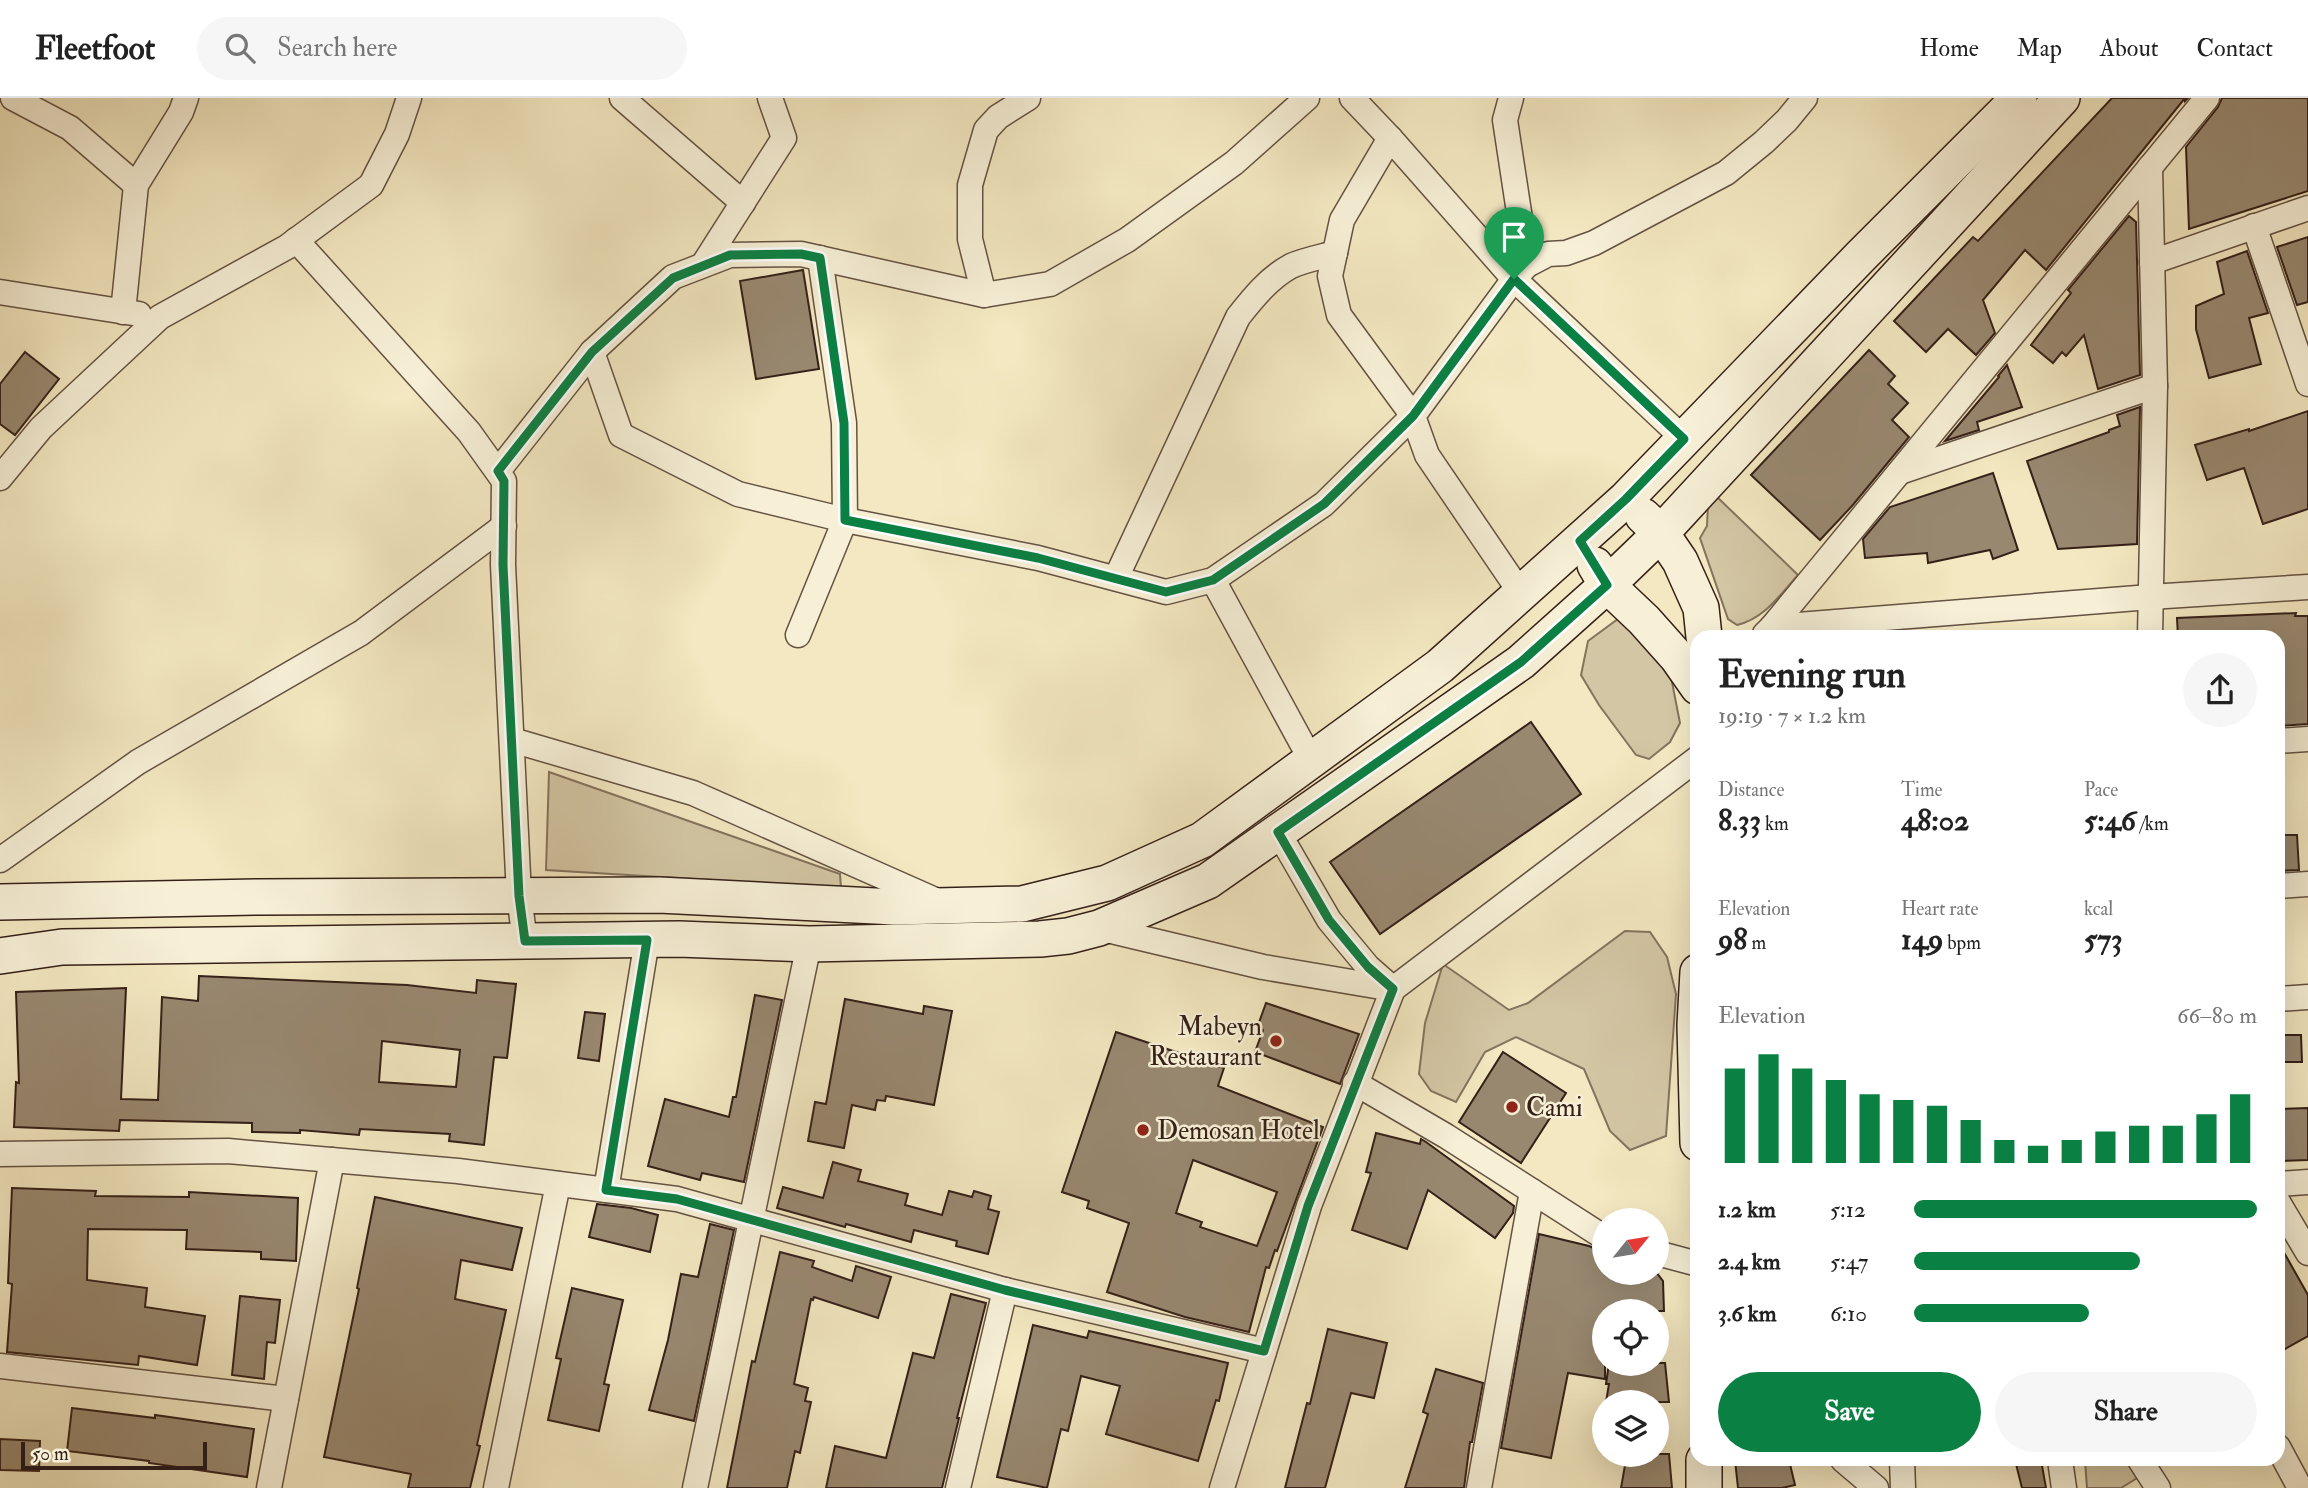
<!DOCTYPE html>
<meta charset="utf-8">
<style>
:root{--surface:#fff;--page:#f6f6f6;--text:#222;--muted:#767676;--line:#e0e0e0;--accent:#0b8043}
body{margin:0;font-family:"IM FELL Double Pica",serif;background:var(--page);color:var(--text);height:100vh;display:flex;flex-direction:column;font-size:26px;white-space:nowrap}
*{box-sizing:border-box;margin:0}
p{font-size:23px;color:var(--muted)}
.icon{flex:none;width:38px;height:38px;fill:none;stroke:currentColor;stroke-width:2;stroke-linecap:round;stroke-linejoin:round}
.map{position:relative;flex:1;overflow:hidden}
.panel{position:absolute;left:1690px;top:532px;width:595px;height:836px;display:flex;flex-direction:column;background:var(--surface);border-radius:21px;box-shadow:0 7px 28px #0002}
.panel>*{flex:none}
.needle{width:46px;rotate:60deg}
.controls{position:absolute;left:1592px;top:1110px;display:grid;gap:14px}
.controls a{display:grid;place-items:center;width:77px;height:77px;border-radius:50%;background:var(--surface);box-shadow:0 7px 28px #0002;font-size:35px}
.scale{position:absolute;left:21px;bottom:18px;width:186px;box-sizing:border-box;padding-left:7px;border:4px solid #352018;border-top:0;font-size:19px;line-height:24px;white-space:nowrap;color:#352018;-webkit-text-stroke:5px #f7f0d7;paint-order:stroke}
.pin{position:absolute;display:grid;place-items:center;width:60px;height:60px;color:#fff;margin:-72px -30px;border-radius:50% 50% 50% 0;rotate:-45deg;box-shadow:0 0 7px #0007}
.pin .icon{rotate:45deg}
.round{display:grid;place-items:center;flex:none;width:74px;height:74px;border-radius:37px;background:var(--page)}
.head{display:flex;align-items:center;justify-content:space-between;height:119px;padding:0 28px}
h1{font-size:38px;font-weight:700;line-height:52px}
.metrics{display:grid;grid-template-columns:repeat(3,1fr);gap:10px;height:119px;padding:7px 28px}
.metrics div{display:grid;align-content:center}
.metrics b{font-size:30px;font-weight:700}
.metrics small{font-size:19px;font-weight:400}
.metrics p{font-size:19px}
.chart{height:196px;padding:14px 28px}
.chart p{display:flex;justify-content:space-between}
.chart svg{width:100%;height:126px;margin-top:7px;stroke:var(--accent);stroke-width:6}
.primary-button{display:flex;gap:14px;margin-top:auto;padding:14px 28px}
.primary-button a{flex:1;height:80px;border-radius:42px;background:var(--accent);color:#fff;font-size:28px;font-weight:700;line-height:80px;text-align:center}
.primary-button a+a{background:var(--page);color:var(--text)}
ul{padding:0 28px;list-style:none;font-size:23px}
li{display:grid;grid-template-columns:112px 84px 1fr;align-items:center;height:52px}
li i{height:18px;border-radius:9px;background:var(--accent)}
header{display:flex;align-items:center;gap:42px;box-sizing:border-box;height:98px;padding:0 35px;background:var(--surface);border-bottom:2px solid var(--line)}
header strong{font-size:33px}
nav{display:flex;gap:38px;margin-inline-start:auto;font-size:24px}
.search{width:490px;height:63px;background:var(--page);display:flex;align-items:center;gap:18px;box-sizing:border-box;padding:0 24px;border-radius:38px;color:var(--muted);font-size:26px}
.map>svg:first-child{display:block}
.green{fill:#d3c6a4;stroke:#84735e;stroke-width:2}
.building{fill:#988870;stroke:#352018;stroke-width:2;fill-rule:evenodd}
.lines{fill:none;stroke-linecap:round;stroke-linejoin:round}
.street-casing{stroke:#645242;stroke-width:27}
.secondary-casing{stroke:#352018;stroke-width:38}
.street{stroke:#f7f0d7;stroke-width:24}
.secondary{stroke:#f7f0d7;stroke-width:35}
.route-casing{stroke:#fff;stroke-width:14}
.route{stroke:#0b8043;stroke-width:9}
.poi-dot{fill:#8f2418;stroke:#f7f0d7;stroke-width:2.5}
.labels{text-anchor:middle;stroke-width:5;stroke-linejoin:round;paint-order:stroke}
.poi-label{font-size:26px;fill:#352018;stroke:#f7f0d7;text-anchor:start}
</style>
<header>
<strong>Fleetfoot</strong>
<div class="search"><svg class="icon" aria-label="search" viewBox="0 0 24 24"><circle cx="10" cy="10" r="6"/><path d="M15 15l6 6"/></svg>Search here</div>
<nav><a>Home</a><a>Map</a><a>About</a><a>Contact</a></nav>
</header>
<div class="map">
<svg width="2308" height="1390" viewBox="0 0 2308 1390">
<rect width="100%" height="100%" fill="#f3e8c1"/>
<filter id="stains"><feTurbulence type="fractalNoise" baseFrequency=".00286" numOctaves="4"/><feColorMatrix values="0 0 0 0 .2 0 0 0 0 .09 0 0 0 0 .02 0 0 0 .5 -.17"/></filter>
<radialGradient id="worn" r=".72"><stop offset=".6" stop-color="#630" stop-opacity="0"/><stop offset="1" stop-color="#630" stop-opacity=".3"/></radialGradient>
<!-- green -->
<g class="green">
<path d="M1715,397L1798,477C1780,497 1764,521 1737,527L1728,521L1700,440L1707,428L1708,405Z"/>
<polygon points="1622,518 1655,539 1672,584 1680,625 1670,644 1649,661 1636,657 1599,607 1581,577 1588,543"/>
<polygon points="549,674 840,776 841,790 546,772"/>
<polygon points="1625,833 1650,834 1667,859 1676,896 1666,1038 1630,1052 1610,1033 1584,971 1516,939 1485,954 1456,1004 1431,993 1419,976 1425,925 1443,866 1509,912 1528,905"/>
<polygon points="2085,1362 2133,1362 2142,1377 2121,1390 2087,1390"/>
</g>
<!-- building -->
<g class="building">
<polygon points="2112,0 2188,0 2185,3 2185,0 2046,172 2025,152 1983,202 1995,235 1976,257 1948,231 1926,254 1894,223 1973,139 1978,143"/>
<polygon points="2222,0 2308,0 2308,93 2189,131 2186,49 2218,9"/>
<polygon points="2129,118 2136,124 2140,277 2098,291 2084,237 2066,258 2062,254 2053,265 2031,247 2071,195 2068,192"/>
<polygon points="2308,139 2308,204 2297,207 2277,149"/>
<polygon points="2247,153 2268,215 2249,220 2261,266 2209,280 2196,231 2196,208 2224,196 2217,164"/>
<polygon points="803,172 819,271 756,281 740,183"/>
<polygon points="1869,252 1895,278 1888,286 1908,305 1892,322 1909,339 1852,408 1820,442 1751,377"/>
<polygon points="25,254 59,281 15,337 0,326 0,286"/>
<polygon points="2007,267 2022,309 1977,324 1979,332 1945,343 1999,279 1998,278"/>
<polygon points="2140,309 2137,446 2058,451 2027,363 2109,334 2109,332 2120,328 2117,317"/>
<polygon points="2308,313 2308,411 2263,426 2244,370 2207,382 2195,347 2249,331 2249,333"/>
<polygon points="1993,375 2018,452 1993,461 1990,452 1928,465 1927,455 1865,460 1863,441 1890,409"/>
<polygon points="2296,515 2295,518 2308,518 2308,626 2278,628 2278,539 2178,539 2177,520"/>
<polygon points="1531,624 1581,696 1380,836 1330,764"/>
<polygon points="2278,737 2297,737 2299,772 2278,773"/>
<path d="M199,878L407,887L476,895L477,882L516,886L507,960L494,959L484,1047L449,1043L450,1036L360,1031L359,1037L300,1032V1035L252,1034V1025L120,1022L119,1033L14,1029L16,984L19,985L16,894L126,890L121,1001L158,1002L162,899L198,903ZM382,943L460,952L456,989L379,984Z"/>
<polygon points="755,897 782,902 744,1084 702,1075 700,1082 648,1068 665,1001 729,1019 733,999 736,999"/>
<polygon points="845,901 923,916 924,908 952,913 934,1007 886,998 885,1003 877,1002 875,1012 852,1007 844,1050 808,1043 815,1004 826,1006"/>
<polygon points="1266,905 1359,936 1340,986 1255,954 1263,932 1257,930"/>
<polygon points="585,914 605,916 599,963 578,960"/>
<path d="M1116,934L1224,970L1218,988L1323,1029L1277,1153L1275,1152L1269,1170L1266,1169L1249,1234L1185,1219L1107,1194L1129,1125L1087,1110L1089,1103L1062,1094ZM1193,1062L1277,1094L1257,1148L1200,1129L1202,1124L1176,1115Z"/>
<polygon points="2278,937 2301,937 2302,964 2278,964"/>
<polygon points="1503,954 1566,995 1521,1065 1459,1024"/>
<polygon points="2308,1010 2308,1062 2278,1063 2278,1011"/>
<polygon points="1376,1035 1420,1046 1421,1041 1426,1044 1514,1108 1513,1115 1495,1140 1428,1092 1407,1151 1352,1132 1371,1075 1366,1074"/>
<polygon points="833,1064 861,1072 858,1083 908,1096 905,1107 942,1117 949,1093 972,1099 974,1093 991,1098 988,1111 999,1114 988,1156 956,1148 957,1143 914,1132 911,1144 846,1126 845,1129 777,1110 783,1089 823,1100"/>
<polygon points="12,1090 96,1093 95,1098 189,1099 189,1094 298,1100 296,1163 261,1161 261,1154 186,1151 187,1132 88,1131 87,1182 147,1190 145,1209 205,1218 197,1267 139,1258 138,1267 7,1254 12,1186 8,1185"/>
<polygon points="375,1099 522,1130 512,1172 461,1162 455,1201 506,1212 477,1347 480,1348 470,1390 408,1390 411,1376 324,1359 359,1191 357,1190"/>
<polygon points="597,1106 631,1110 658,1117 650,1154 589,1139"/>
<polygon points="710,1126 734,1132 694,1323 649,1312 668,1242 681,1176 698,1179"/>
<polygon points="1539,1136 1589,1148 1605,1155 1605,1174 1656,1174 1663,1183 1664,1213 1605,1213 1605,1281 1568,1275 1551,1360 1501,1350"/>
<polygon points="2278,1144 2308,1197 2308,1238 2278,1255"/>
<polygon points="780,1154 814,1163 812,1169 852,1183 856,1168 891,1179 878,1220 814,1199 813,1202 811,1201 794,1286 808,1290 805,1303 811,1304 800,1355 795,1353 787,1390 727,1390 752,1263 755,1264"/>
<polygon points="572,1190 623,1202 604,1286 609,1287 599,1333 548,1322 561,1261 556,1260"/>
<polygon points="951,1196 986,1205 957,1320 959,1320 942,1390 826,1390 835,1348 886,1360 913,1255 934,1260"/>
<polygon points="240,1198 280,1202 275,1245 267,1244 264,1281 232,1277"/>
<polygon points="1033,1227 1087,1240 1089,1233 1228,1265 1219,1303 1216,1302 1198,1363 1106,1336 1120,1288 1081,1278 1068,1333 1061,1331 1047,1390 997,1379"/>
<polygon points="1328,1231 1387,1245 1374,1300 1351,1295 1325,1390 1285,1390 1307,1305 1310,1306"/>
<polygon points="1609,1265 1665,1265 1669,1304 1606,1304 1609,1286 1606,1286"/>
<polygon points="1436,1271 1483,1285 1472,1344 1470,1344 1464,1390 1405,1390 1428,1316 1423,1314"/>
<polygon points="72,1310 155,1320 155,1317 254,1331 247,1379 149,1365 149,1363 67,1353"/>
<polygon points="0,1341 40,1343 39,1373 0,1372"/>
<polygon points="1627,1356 1669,1356 1672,1390 1621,1390"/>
<polygon points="1735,1362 1789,1362 1795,1387 1782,1390 1738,1390"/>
<polygon points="2015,1362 2041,1362 2046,1390 2022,1390"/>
</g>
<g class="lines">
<defs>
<g id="street">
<polyline points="13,0 70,30 136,87"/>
<polyline points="622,0 743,105"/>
<polyline points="1352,0 1390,40 1514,181 1413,318 1427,357 1520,494"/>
<polyline points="1511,0 1505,22 1527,167"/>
<polyline points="2254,128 2308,286"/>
<polyline points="296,142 469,334 504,383 503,467 519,798 525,843"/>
<polyline points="2152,164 2308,110"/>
<polyline points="703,167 784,40 770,0"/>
<polyline points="0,194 139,216"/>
<polyline points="984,197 970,141 970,87 986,32 998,19 1028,0"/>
<polyline points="123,214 136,87 181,14 186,0"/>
<polyline points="592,254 621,337 738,396 845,422 1038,460 1166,494 1213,482 1324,406 1413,318 1339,217 1330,178 1342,122 1390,40"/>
<polyline points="1684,341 1514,181 1527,167 1548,156 1566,155 1594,145 1726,75 1764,44 1787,22 1805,0"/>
<polyline points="498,373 592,254 673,179 730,157 801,156 984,197 1050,186 1127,142 1234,65 1307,0"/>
<polyline points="1900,374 2155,288"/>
<polyline points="0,380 41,330 160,219 287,149 371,87 397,36 409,0"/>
<path d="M1116,480L1238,219C1253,200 1269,180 1291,168C1304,162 1321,159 1335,155"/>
<polyline points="1213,482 1311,662"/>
<polyline points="1772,529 2207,0"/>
<polyline points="1765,536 1772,529 2150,499 2308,489"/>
<polyline points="798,537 845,422 844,325 820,160"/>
<polyline points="2150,539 2155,288 2150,69"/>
<polyline points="512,642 693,695 942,805"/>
<polyline points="2278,643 2308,641"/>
<polyline points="0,762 138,664 361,535 504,428"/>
<polyline points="2278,788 2308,786"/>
<polyline points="1099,830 1263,869 1393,891 1698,660"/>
<polyline points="2278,901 2308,899"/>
<polyline points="1355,985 1446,1038 1605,1140"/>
<polyline points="0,1056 228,1053 458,1073 677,1101 1005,1192 1264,1253"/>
<polyline points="2278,1086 2308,1084"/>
<polyline points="606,1092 647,842"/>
<polyline points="2278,1104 2308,1155"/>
<polyline points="1657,1155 1698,1166"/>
<polyline points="0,1268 286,1301"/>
<polyline points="2278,1349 2300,1390"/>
<polyline points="1843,1362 1876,1390"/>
<polyline points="1902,1362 1903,1390"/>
<polyline points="2060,1362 2064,1390"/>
<polyline points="2140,1362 2158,1390"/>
<polyline points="269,1390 332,1062"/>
<polyline points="496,1390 558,1086"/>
<polyline points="695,1390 809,846"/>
<polyline points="958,1390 1005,1192"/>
<polyline points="1222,1390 1309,1108 1393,891 1368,869 1329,822 1278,734"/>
<polyline points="1479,1390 1532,1093"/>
</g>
<g id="secondary">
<polyline points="1643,418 1661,435 1680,463 1701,510 1704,539"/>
<polyline points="1595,467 1607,487 1644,522 1677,559 1698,589"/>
<polyline points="0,804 259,799 659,797 895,809 1022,806 1107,785 1202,742 1440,568 1626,401 1861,158 2019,0"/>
<polyline points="0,858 62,849 679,841 809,846 1040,841 1068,838 1099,830 1208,783 1521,564 1607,487 1661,435 2062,0"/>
<polyline points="1698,874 1695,927 1698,1045"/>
<polyline points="1704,1362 1704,1390"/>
</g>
</defs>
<!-- street casing -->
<use href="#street" class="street-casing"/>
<!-- secondary casing -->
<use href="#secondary" class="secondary-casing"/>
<!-- street -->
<use href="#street" class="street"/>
<!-- secondary -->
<use href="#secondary" class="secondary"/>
</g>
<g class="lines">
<defs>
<polygon id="route" points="801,156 820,160 844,325 845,422 1038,460 1166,494 1213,482 1324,406 1413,318 1514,181 1684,341 1626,401 1580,443 1607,487 1521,564 1278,734 1329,822 1368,869 1393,891 1308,1108 1264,1253 1005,1192 677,1101 606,1092 647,842 525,843 519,798 503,467 504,383 498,373 592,254 673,180 730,157"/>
</defs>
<!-- route casing -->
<use href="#route" class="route-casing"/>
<!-- route -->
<use href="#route" class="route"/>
</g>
<!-- markers -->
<g class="poi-dot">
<circle cx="1276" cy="943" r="7"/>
<circle cx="1512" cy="1009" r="7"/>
<circle cx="1143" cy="1032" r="7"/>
</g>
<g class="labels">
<!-- poi labels -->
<g class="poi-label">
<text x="1262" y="937" text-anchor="end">Mabeyn<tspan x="1262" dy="30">Restaurant</tspan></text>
<text x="1526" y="1018">Cami</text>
<text x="1157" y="1041">Demosan Hotel</text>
</g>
</g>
<rect width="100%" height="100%" filter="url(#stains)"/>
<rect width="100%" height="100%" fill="url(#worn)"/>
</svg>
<div class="controls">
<a><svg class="needle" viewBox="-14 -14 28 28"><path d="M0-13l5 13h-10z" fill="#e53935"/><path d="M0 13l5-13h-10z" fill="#767676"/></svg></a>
<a><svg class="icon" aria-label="locate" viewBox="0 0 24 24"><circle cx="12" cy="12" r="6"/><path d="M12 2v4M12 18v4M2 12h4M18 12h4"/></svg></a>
<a><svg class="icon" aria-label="layers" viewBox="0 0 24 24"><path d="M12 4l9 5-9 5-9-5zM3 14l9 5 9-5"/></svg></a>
</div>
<div class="scale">50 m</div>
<div class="pin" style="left:1514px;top:181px;background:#1e9e55"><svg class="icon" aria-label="arrive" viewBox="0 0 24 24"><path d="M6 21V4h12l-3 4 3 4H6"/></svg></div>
<section class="panel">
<div class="head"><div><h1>Evening run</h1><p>19:19 · 7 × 1.2 km</p></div><a class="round"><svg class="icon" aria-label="share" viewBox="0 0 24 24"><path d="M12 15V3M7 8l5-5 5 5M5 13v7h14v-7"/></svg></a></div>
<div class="metrics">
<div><p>Distance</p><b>8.33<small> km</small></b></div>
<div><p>Time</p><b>48:02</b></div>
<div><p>Pace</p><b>5:46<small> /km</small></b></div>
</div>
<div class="metrics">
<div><p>Elevation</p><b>98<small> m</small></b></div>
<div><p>Heart rate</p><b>149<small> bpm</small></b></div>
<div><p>kcal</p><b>573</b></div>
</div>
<div class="chart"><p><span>Elevation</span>66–80 m</p>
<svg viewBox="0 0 160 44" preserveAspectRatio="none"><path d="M5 44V11M15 44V6M25 44V11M35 44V15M45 44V20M55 44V22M65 44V24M75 44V29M85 44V36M95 44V38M105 44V36M115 44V33M125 44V31M135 44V31M145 44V27M155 44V20"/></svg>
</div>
<ul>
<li><b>1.2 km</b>5:12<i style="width:100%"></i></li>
<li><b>2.4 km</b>5:47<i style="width:66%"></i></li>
<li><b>3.6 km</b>6:10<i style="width:51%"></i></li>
</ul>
<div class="primary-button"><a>Save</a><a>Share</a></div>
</section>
</div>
